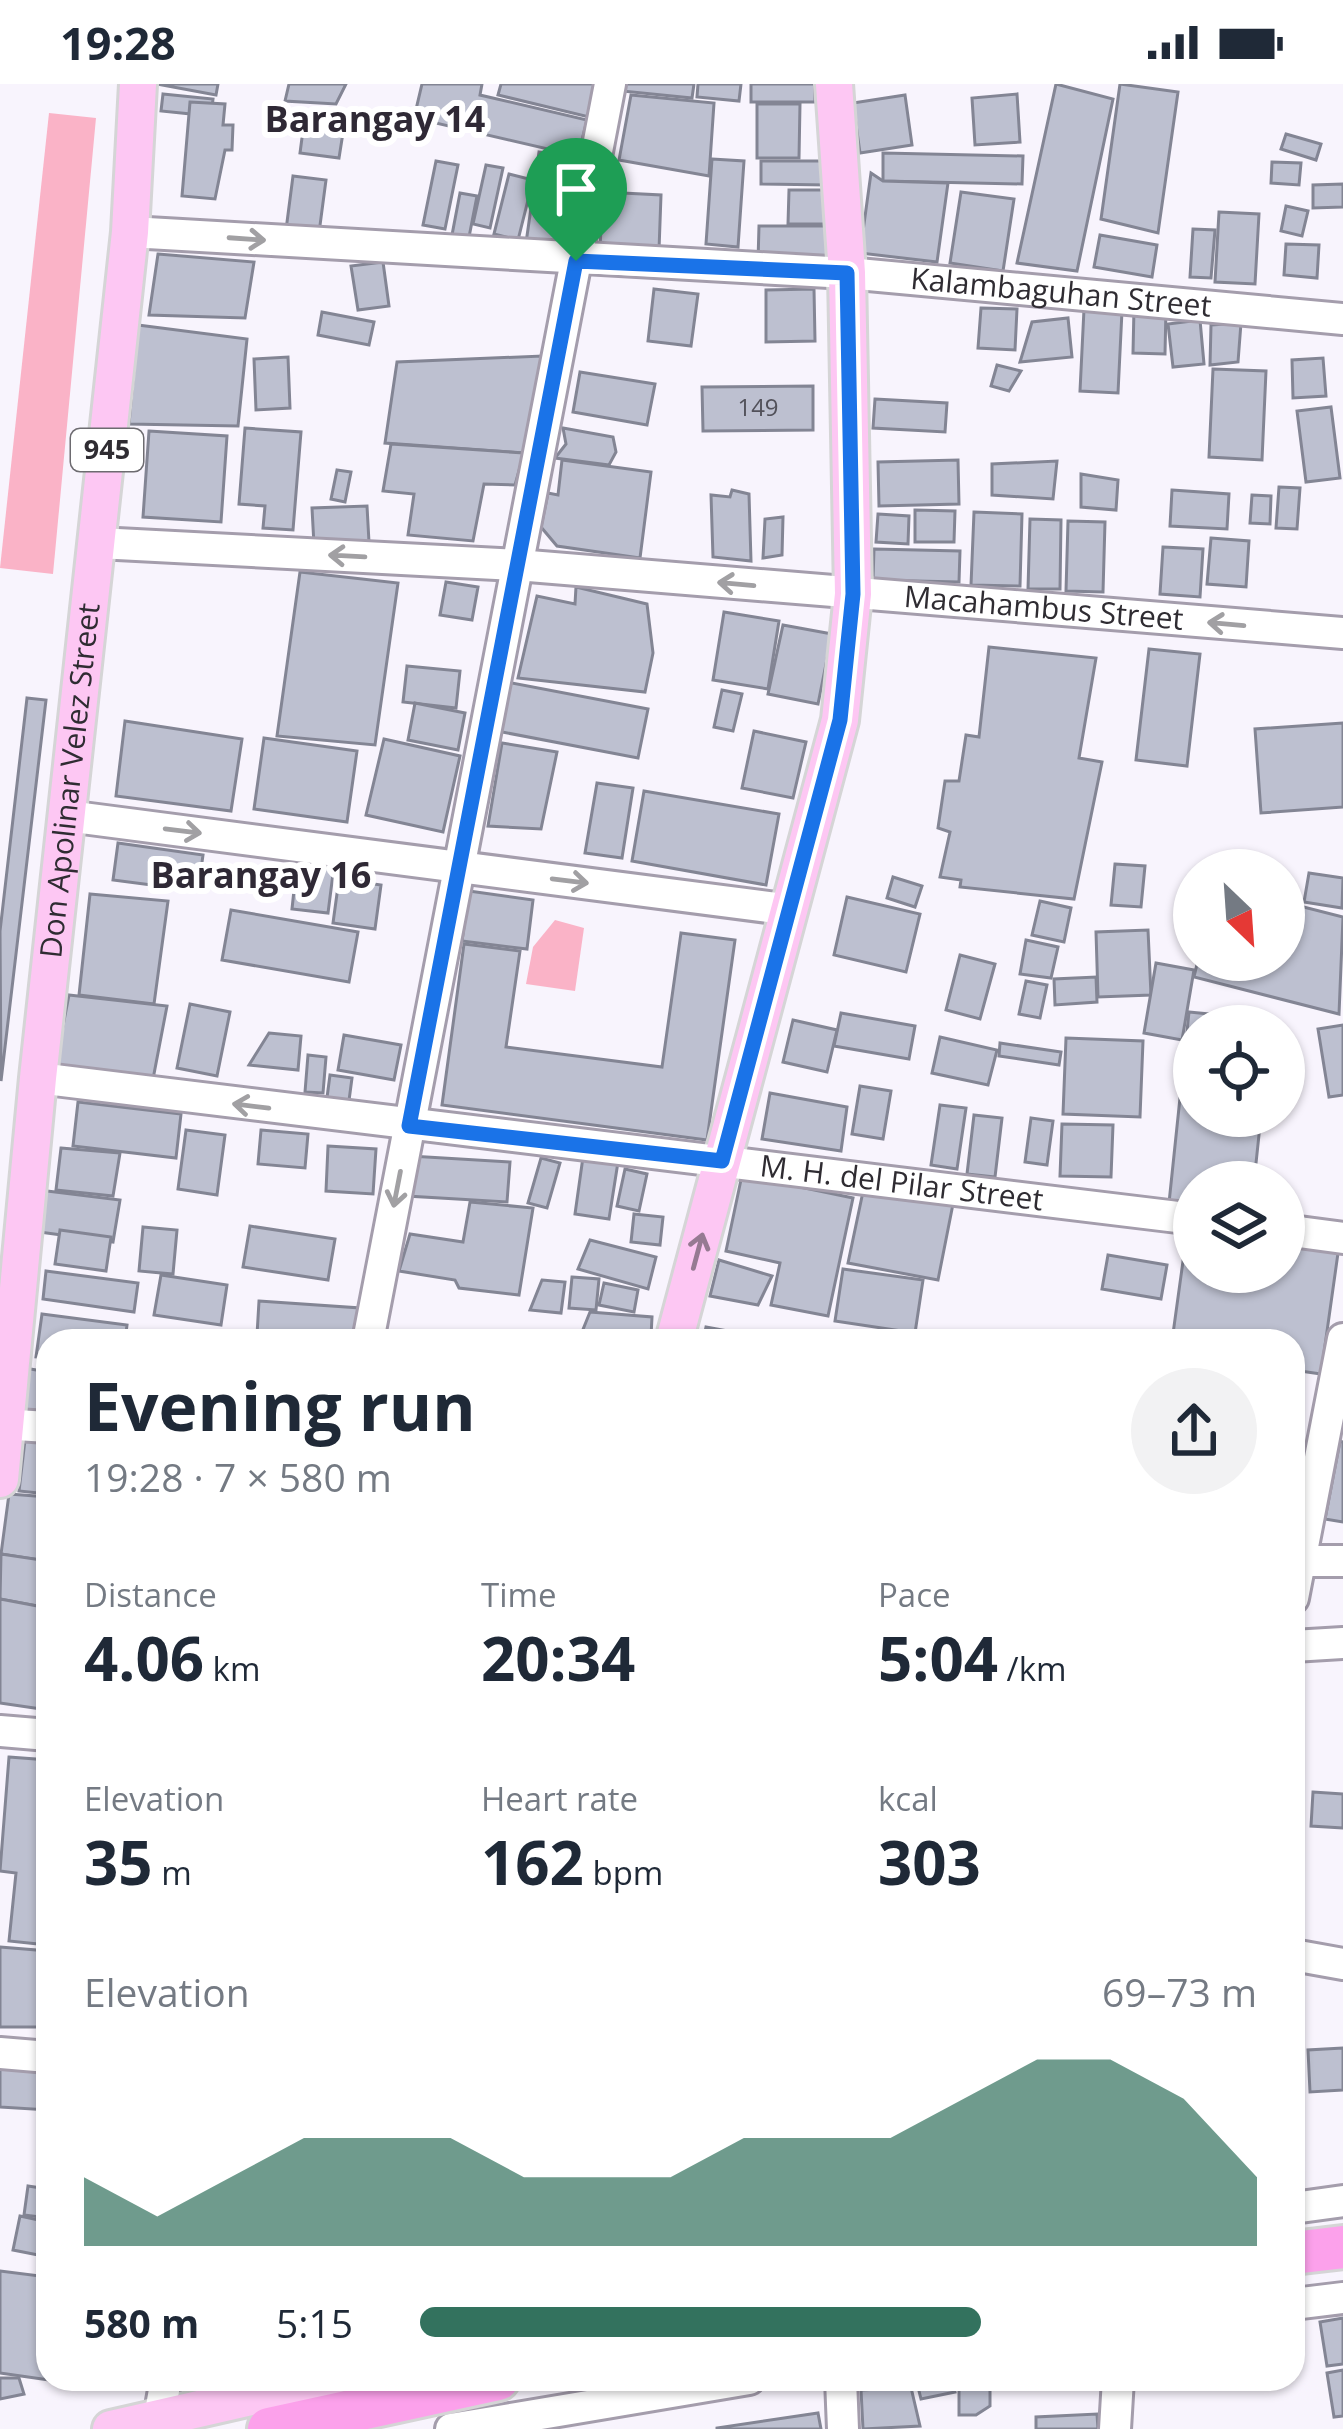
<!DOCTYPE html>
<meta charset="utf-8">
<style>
:root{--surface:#fff;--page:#f2f2f3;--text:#1f2937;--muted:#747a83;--accent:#33725e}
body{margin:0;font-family:"Open Sans",sans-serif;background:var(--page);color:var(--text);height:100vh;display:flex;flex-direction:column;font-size:45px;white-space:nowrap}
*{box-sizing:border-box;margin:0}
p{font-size:39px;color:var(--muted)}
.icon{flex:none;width:66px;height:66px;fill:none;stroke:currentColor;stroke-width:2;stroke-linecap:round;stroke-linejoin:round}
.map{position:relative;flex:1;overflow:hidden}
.drawer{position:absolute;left:36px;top:1245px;width:1269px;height:1062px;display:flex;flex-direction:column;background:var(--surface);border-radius:36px;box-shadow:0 3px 9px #0004}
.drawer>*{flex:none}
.needle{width:78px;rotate:155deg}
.tools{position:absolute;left:1173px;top:765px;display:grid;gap:24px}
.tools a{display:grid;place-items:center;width:132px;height:132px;border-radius:50%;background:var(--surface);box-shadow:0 3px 9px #0004;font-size:60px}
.pin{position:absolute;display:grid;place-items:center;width:102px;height:102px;color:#fff;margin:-123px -51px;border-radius:50% 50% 50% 0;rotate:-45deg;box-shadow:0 0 12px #0007}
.pin .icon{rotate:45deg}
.round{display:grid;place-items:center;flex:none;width:126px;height:126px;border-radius:63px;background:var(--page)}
.overview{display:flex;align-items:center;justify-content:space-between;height:204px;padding:0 48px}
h1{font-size:66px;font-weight:700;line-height:90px}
.stats{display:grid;grid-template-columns:repeat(3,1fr);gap:18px;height:204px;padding:12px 48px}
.stats div{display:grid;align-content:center}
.stats b{font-size:60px;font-weight:700}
.stats small{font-size:33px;font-weight:400}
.stats p{font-size:33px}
.chart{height:336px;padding:24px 48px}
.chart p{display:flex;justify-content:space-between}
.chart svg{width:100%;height:216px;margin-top:12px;fill:var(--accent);opacity:.7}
ul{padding:0 48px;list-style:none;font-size:39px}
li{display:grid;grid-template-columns:192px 144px 1fr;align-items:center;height:90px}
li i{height:30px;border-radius:15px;background:var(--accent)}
.status{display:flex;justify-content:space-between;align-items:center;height:84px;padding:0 60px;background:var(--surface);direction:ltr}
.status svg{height:33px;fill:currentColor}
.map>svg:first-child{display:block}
.green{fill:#fab3c7}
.building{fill:#bdc0d0;stroke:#838594;stroke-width:3}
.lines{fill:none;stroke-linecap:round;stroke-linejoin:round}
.minor-casing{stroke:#a49dac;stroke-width:36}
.major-casing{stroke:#d5d5d6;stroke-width:42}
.highway-casing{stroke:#d5d5d6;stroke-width:48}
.minor{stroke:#fff;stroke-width:30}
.major{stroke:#fdc7f3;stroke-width:36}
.highway{stroke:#fca1eb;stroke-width:42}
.oneway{stroke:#a1a0a3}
.oneway2{stroke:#967a92}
.route-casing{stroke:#fff;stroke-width:24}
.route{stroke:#1a73e8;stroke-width:15}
.labels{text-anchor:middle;stroke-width:12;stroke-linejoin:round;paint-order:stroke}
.number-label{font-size:24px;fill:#52515a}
.shield{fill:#fff;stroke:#6d6b70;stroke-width:3}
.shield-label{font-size:27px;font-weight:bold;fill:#2f2c32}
.street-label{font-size:30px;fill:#2f2c32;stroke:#fff}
.quarter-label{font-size:36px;font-weight:bold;fill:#2f2935;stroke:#fff}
</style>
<div class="status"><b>19:28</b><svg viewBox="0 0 49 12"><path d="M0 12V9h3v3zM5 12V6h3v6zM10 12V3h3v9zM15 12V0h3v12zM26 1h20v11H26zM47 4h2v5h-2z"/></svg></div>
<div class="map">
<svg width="1343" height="2345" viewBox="0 0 1343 2345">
<rect width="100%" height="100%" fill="#f8f4fd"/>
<!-- green -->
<g class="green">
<polygon points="49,29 96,34 53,490 0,484"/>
<polygon points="555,836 584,844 575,907 526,900 533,863"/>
</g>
<!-- building -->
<g class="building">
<polygon points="157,0 218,0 216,11"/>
<polygon points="289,0 346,0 336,20 285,17"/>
<polygon points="422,0 482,0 480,11 587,36 578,72 414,34"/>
<polygon points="501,0 596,0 589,33 498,11"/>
<polygon points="623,0 694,0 692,14 622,7"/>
<polygon points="698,0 741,0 739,17 697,13"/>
<rect x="751" y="0" width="64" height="18"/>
<polygon points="1056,0 1113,15 1077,187 1017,179"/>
<polygon points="1120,0 1178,8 1158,149 1101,135"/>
<polygon points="163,10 213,15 211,32 161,27"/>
<polygon points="1017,10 1020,58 975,61 972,14"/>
<polygon points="631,11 714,19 709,92 619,76"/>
<polygon points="905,11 912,61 860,69 853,19"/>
<polygon points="190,18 225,20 223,41 233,41 232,66 225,66 215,115 182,112"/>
<polygon points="757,20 800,20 799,74 757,74"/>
<polygon points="305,31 345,36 339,74 300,69"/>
<polygon points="1286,50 1321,60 1316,76 1281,65"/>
<polygon points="539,68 580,73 566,171 525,166"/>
<polygon points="883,69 1023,72 1022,100 883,97"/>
<polygon points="712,75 744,77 738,163 706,160"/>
<polygon points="436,77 458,81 445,145 423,141"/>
<polygon points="761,77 828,77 828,101 761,100"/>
<polygon points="1272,78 1301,79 1299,101 1271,99"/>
<polygon points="486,81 503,84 490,144 473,140"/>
<polygon points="871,89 883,97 948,99 937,178 860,169"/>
<polygon points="509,90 533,96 518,156 494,150"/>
<polygon points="293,92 326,96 319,149 286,146"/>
<polygon points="1343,100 1343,123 1313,124 1313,101"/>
<polygon points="789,106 827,106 827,140 788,140"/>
<polygon points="603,108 661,111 659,166 600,164"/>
<polygon points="961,108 1014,115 1003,187 950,179"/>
<polygon points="460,109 477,112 469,153 452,151"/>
<polygon points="1286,122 1308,127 1302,152 1281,147"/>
<polygon points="1219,128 1259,130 1255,200 1215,198"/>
<polygon points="759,142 827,142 827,177 758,177"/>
<polygon points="1193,145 1215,146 1211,194 1190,193"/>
<polygon points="1100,151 1157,161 1152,193 1094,183"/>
<polygon points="1286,160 1319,161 1317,194 1284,191"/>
<polygon points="158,170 254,178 245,234 149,231"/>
<polygon points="383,178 389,222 358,226 351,182"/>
<polygon points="654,205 698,210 691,262 648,257"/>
<polygon points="814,205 815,257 766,258 766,206"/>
<polygon points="981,224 1017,225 1015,266 978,264"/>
<polygon points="1134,224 1166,224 1165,270 1133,269"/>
<polygon points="1084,225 1122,227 1118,309 1080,307"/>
<polygon points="322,228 374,238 369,261 318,251"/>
<polygon points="1068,234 1072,273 1020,278 1032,238"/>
<polygon points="1200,236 1204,280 1173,283 1168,240"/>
<polygon points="1241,239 1238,278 1210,281 1211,241"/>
<polygon points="138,241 247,255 238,342 129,340"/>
<polygon points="542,272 524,369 385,359 397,278"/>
<polygon points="288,273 290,324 256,326 254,275"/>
<polygon points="1323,274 1326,312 1293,314 1292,276"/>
<polygon points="997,281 1021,287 1009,307 991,302"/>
<polygon points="1213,285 1266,287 1262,376 1209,373"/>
<polygon points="580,288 655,300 647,341 573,328"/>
<polygon points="813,302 813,346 703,347 702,303"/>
<polygon points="875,315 947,319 945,348 873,344"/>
<polygon points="1331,323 1340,394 1306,398 1297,327"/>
<polygon points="245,344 301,348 293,446 263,444 265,422 239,420"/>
<polygon points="563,344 613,353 616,368 609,381 555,374 566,360"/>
<polygon points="149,347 227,352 221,438 143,433"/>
<polygon points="391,360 524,369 515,401 484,400 473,457 408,451 414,410 383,407"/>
<polygon points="562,376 651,388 640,474 557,462 541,443 548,409 558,411"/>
<polygon points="958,376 959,420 879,422 878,378"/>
<polygon points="1057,377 1053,415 992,411 992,380"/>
<polygon points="337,386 351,388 345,418 331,415"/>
<polygon points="1081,390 1118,396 1116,426 1081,423"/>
<polygon points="1279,403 1300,404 1297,445 1276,444"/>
<polygon points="732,406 749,410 751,477 713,473 711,411 730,413"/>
<polygon points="1172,406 1229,410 1227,445 1170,442"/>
<polygon points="1252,411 1271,412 1270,440 1250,439"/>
<polygon points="367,422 369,458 314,461 312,424"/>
<polygon points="915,426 955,427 954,458 915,458"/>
<polygon points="974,428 1022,430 1020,502 971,501"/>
<polygon points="878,430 909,432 908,460 876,458"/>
<polygon points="783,433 782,471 763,474 765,435"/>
<polygon points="1030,435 1061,436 1060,505 1028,505"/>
<polygon points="1068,437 1105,438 1103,508 1066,507"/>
<polygon points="1211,454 1249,457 1246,503 1207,500"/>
<polygon points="1163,463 1203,465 1200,513 1160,510"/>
<polygon points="874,465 960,467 959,498 873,496"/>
<polygon points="300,488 398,499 375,661 277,652"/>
<polygon points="446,498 478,503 472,536 440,531"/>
<polygon points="576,503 647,520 653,569 645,608 518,594 537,512 575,520"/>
<polygon points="724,528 779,537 768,605 713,596"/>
<polygon points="783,541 832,550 818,620 768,610"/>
<polygon points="989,563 1096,574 1079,674 1102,678 1074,815 960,803 961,796 940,793 950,748 938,744 945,697 959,697 966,651 979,653"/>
<polygon points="1149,565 1200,570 1187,682 1136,676"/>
<polygon points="407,582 460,587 456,624 403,618"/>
<polygon points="507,598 648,625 638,674 497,647"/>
<polygon points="722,606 742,610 733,647 714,643"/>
<polygon points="27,614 46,616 1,997 0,847"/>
<polygon points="415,619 465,629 458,666 408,656"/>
<polygon points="125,637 242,655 231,727 116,712"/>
<polygon points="1343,639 1343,723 1261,729 1255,645"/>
<polygon points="754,647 806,658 793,714 742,704"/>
<polygon points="264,654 357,667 347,738 254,725"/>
<polygon points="384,655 460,672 443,748 366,731"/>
<polygon points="502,659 557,668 541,745 488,742"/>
<polygon points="597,699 633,704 622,774 585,769"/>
<polygon points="644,707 779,730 766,801 632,777"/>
<polygon points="118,759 203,771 198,807 113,796"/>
<polygon points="297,778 334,782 328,829 292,825"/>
<polygon points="1115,780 1145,782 1141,823 1111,821"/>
<polygon points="1309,789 1343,794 1342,824 1304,818"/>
<polygon points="893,793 922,802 915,823 887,814"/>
<polygon points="339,795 381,801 375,845 333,839"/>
<polygon points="469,807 533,816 527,865 462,857"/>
<polygon points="90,810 168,817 154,920 79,911"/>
<polygon points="847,813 920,830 906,888 834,871"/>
<polygon points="1040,817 1071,824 1064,858 1032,851"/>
<polygon points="1284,818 1343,833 1339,930 1194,893 1198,876 1284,876"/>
<polygon points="231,826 358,848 349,898 222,876"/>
<polygon points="1148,846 1151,911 1098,913 1096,848"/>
<polygon points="681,849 735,856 707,1056 442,1021 464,860 520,867 506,963 662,983"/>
<polygon points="1026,856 1058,863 1051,894 1020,890"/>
<polygon points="960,871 995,880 980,935 946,926"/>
<polygon points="1156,879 1194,886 1182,956 1144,949"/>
<polygon points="1096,893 1097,918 1055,921 1054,895"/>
<polygon points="1026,897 1047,901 1040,934 1019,930"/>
<polygon points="69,911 167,922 153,995 55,983"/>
<polygon points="190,920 230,928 217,992 177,984"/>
<polygon points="1189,928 1271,936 1270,942 1194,942 1194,1032 1261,1032 1254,1098 1194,1098 1194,1121 1169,1119"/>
<polygon points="841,929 915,942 909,975 834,962"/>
<polygon points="793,936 837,946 827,988 783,978"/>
<polygon points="1343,941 1343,1011 1329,1013 1318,945"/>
<polygon points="269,949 301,952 298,986 249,981"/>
<polygon points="344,951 401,961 394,996 338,986"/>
<polygon points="940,953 997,966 988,1001 932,989"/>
<polygon points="1066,954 1143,957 1140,1033 1063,1030"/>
<polygon points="1000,959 1061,968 1059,981 999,972"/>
<polygon points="308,971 326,973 323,1009 305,1008"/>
<polygon points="330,991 352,994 348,1024 326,1021"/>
<polygon points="860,1002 891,1007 883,1055 852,1050"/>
<polygon points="770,1009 847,1023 841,1067 762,1055"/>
<polygon points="78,1018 181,1030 176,1074 73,1062"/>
<polygon points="940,1021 966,1024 957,1085 931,1081"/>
<polygon points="974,1031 1002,1034 995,1093 967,1090"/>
<polygon points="1031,1034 1053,1037 1047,1081 1025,1078"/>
<polygon points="1062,1040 1113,1041 1111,1093 1060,1092"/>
<polygon points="186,1046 225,1051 217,1111 178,1105"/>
<polygon points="261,1046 308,1050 305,1084 258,1080"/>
<polygon points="328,1062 376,1065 373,1110 326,1107"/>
<polygon points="61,1064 120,1069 113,1112 56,1106"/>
<polygon points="410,1072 510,1078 507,1118 407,1112"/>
<polygon points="583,1073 618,1078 609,1135 575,1130"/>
<polygon points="541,1074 560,1079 547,1124 528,1119"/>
<polygon points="625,1085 647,1090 639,1127 617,1122"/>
<polygon points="742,1091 853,1114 828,1232 771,1221 780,1179 726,1167"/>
<polygon points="864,1103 953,1120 938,1196 848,1179"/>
<polygon points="39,1106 120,1116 113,1158 32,1147"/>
<polygon points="470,1118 533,1124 519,1211 459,1204 455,1196 399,1187 410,1150 463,1158"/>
<polygon points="634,1130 663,1133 660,1161 631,1158"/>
<polygon points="1188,1141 1194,1142 1194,1188 1284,1188 1284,1154 1339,1162 1321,1290 1293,1286 1293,1257 1172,1257"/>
<polygon points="250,1142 335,1155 328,1196 243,1183"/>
<polygon points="143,1143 177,1146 173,1190 139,1187"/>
<polygon points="60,1146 111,1153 106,1187 55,1180"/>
<polygon points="590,1156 656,1173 648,1205 578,1185"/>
<polygon points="1108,1171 1167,1181 1161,1215 1102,1205"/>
<polygon points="719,1176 772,1192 758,1221 710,1212"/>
<polygon points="843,1185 923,1196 915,1249 835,1237"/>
<polygon points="46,1187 138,1199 134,1228 43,1215"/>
<polygon points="161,1191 227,1201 221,1241 154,1231"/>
<polygon points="572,1193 599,1195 596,1226 569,1224"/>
<polygon points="542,1196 565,1198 561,1229 530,1226"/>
<polygon points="604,1199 638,1206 634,1228 599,1221"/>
<polygon points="259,1217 360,1224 358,1257 257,1251"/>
<polygon points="590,1228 652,1233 651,1253 582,1248"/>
<polygon points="42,1230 127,1241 125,1257 48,1257 48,1274 36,1273"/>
<polygon points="706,1243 760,1253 759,1257 703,1257"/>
<polygon points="19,1283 48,1288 48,1327 15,1326"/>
<polygon points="25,1356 48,1358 48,1410 19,1407"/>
<polygon points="1340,1357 1343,1358 1343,1438 1325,1435"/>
<polygon points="9,1410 48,1413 46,1477 1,1470"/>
<polygon points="1,1470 48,1477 48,1524 0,1515"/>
<polygon points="0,1515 48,1524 48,1626 0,1619"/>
<polygon points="9,1673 48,1676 48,1861 9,1857 16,1789 0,1787"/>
<polygon points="1313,1708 1343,1710 1343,1744 1311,1742"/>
<polygon points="0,1863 48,1867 48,1943 0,1943"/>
<polygon points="1343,1964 1343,2006 1310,2008 1308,1966"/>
<polygon points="0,1977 48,1981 48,2026 0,2023"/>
<polygon points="28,2102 48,2105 48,2134 24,2131"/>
<polygon points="20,2132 48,2138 48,2173 13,2166"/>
<polygon points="0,2187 48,2193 49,2296 0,2289"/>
<polygon points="1343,2234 1343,2280 1327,2282 1320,2238"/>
<polygon points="1343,2286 1343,2332 1334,2333 1327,2289"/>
<polygon points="0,2294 19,2294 24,2310 0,2315"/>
<polygon points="893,2295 909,2295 920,2342 863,2345 861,2306 878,2305 880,2298"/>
<polygon points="916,2295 952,2295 955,2308 921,2315"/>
<polygon points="959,2295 990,2295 990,2322 976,2331 959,2331"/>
<polygon points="818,2329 821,2345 717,2345 717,2344"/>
<polygon points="1097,2330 1098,2345 1036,2345 1036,2333"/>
</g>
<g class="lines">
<defs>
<g id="minor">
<path id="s1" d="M130,148L847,189L1343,235"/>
<path id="s2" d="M98,459L517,481L1343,549"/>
<polyline points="67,732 791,826"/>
<path id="s3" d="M38,994L1194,1135"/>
<polyline points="1284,1146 1343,1154"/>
<polyline points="368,1257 610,0"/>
<polyline points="0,1340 48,1343"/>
<polyline points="1301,1477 1343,1477"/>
<polyline points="1293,1514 1343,1255"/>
<polyline points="1293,1562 1343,1559"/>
<polyline points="0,1647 48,1651"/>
<polyline points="1293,1871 1343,1880"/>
<polyline points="0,1969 48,1973"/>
<polyline points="1293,2124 1343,2117"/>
<polyline points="1293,2220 1343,2214"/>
<polyline points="841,2295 843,2345"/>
<polyline points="159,2334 166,2295"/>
<polyline points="451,2345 749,2295"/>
<polyline points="1115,2345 1118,2295"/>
</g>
<g id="major">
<polyline points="674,1257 840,636 853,510 847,189 834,0"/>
<path id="s4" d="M0,1395L38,994L130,148L138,0"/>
<polyline points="111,2345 330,2295"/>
</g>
<g id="highway">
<polyline points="1293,2169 1343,2163"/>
<polyline points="269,2345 498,2295"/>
</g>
</defs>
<!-- minor casing -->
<use href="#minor" class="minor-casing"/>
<!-- major casing -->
<use href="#major" class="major-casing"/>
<!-- highway casing -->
<use href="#highway" class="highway-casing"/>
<!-- minor -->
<use href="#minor" class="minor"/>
<!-- major -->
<use href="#major" class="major"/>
<!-- highway -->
<use href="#highway" class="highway"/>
</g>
<!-- one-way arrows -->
<defs><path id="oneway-shaft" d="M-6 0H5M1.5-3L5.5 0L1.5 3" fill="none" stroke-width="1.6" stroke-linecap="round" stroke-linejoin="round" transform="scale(3)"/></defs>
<g class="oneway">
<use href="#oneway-shaft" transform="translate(247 155) rotate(4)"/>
<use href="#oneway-shaft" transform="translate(347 472) rotate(-177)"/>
<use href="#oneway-shaft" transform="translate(736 500) rotate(-175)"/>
<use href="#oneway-shaft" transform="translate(1226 540) rotate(-175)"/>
<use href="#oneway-shaft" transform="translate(183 747) rotate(7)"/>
<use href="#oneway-shaft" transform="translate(570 797) rotate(7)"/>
<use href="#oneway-shaft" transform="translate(251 1022) rotate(-173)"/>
<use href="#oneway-shaft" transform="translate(397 1105) rotate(101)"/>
</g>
<use class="oneway2" href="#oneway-shaft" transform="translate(698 1167) rotate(-75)"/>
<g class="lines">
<defs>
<polygon id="route" points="576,177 847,189 853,510 840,636 722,1077 409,1042"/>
</defs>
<!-- route casing -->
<use href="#route" class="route-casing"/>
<!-- route -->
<use href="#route" class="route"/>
</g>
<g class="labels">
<!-- number labels -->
<g class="number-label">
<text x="758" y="332">149</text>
</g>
<!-- shield labels -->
<rect class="shield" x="71" y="345" width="72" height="42" rx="9"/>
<g class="shield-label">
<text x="107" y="375">945</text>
</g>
<!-- street labels -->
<g class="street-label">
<text dy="10" stroke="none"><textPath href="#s1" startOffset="933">Kalambaguhan Street</textPath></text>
<text dy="10" stroke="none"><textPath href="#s2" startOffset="948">Macahambus Street</textPath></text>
<text dy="10" stroke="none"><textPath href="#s4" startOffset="702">Don Apolinar Velez Street</textPath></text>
<text dy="10" stroke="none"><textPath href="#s3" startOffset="870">M. H. del Pilar Street</textPath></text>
</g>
<!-- quarter labels -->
<g class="quarter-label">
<text x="375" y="48">Barangay 14</text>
<text x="261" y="804">Barangay 16</text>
</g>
</g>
</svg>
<div class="tools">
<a><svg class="needle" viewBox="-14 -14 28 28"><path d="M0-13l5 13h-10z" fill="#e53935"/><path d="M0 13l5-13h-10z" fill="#747a83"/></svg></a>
<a><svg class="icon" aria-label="locate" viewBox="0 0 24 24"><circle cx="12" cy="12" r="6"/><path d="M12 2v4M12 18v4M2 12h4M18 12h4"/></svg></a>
<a><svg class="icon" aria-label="layers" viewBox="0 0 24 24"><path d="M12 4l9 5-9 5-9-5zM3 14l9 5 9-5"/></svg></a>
</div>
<div class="pin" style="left:576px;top:177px;background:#1e9e55"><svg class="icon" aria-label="arrive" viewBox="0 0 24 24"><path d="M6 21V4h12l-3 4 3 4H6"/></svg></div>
<section class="drawer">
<div class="overview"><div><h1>Evening run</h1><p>19:28 · 7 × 580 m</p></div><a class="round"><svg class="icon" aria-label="share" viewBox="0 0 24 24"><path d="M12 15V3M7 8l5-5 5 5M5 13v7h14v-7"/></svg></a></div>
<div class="stats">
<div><p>Distance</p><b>4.06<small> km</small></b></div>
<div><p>Time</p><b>20:34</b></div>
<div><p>Pace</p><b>5:04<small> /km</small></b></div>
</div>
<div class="stats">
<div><p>Elevation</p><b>35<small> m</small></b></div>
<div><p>Heart rate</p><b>162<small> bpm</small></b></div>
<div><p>kcal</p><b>303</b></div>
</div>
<div class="chart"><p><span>Elevation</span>69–73 m</p>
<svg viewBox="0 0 160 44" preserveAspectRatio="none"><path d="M0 44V30L10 38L20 30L30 22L40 22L50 22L60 30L70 30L80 30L90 22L100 22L110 22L120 14L130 6L140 6L150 14L160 30V44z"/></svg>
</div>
<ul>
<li><b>580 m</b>5:15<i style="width:67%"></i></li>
</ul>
</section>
</div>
